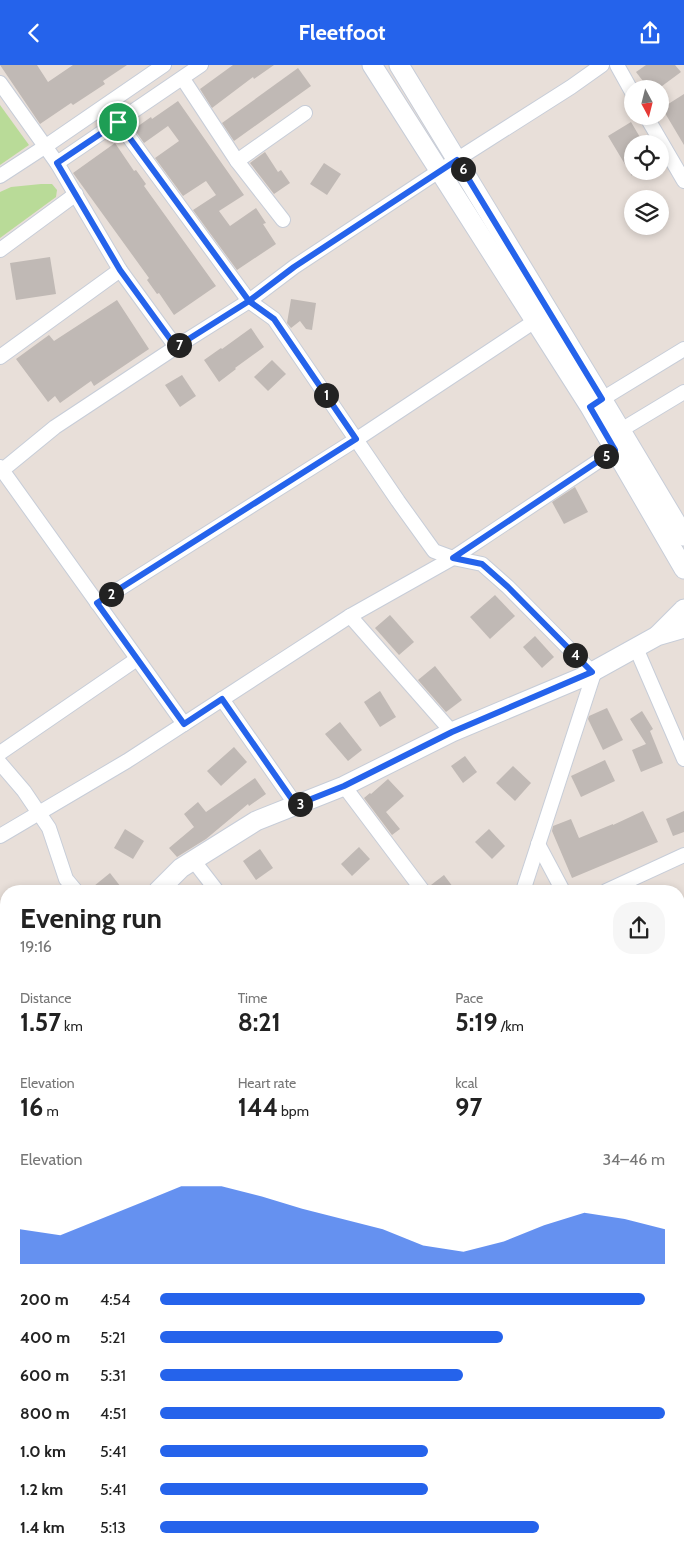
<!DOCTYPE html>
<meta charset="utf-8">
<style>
:root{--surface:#fff;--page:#f6f6f6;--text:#222;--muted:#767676;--accent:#2563eb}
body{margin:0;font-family:Cabin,sans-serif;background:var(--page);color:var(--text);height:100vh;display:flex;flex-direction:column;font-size:19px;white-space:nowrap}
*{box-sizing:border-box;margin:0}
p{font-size:16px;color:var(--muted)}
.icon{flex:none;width:28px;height:28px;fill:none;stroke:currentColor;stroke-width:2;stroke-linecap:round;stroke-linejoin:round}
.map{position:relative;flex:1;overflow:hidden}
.side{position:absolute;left:0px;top:820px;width:685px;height:669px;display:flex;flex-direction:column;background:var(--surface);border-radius:20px 20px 0 0;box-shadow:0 2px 8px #0003}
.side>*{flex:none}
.needle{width:32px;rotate:173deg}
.controls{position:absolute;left:624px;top:15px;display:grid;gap:10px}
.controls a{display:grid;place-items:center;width:45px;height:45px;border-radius:50%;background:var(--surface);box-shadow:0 2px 8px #0003;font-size:25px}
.pin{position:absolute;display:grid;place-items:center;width:42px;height:42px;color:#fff;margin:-21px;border:2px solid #fff;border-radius:50%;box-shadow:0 1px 5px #0007}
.km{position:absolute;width:25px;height:25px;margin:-12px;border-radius:50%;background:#222;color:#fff;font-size:14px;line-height:25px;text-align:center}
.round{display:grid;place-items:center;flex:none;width:52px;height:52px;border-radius:20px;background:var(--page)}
.summary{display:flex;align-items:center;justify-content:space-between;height:85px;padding:0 20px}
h1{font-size:28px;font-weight:700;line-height:38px}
.metrics{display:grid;grid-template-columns:repeat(3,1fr);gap:8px;height:85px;padding:5px 20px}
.metrics div{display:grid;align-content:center}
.metrics b{font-size:25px;font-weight:700}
.metrics small{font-size:14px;font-weight:400}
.metrics p{font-size:14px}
.chart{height:140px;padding:10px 20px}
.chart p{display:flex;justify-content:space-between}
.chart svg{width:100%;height:90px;margin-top:5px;fill:var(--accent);opacity:.7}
ul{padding:0 20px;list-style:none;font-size:16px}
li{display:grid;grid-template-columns:80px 60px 1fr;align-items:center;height:38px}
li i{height:12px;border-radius:6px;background:var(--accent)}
header{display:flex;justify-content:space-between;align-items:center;height:65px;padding:0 20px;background:var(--accent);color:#fff;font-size:22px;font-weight:700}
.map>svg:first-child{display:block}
.green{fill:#b9db98}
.building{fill:#c0b9b5}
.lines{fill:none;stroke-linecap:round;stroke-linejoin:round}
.street-casing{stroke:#c7cdd8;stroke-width:16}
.secondary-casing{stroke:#c7cdd8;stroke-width:21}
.street{stroke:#fff;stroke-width:14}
.secondary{stroke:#fff;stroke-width:19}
.route-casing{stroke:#fff;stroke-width:10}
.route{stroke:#2563eb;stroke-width:6}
</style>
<header><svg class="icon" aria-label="back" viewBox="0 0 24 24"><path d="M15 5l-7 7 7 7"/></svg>Fleetfoot<svg class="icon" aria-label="share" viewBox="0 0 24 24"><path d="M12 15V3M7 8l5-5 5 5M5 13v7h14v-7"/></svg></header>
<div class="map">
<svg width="684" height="1488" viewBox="0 0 684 1488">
<rect width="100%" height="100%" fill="#e8dfd9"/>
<!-- green -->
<g class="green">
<polygon points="0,40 29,80 0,100"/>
<polygon points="41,119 52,119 57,125 56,132 0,173 0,127 11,122"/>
</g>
<!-- building -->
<g class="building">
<polygon points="0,0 37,0 48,17 73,0 127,0 103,16 105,19 73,40 71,38 40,59"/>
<polygon points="233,0 274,0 254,14 253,12 212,43 200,24"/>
<polygon points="646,0 675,0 681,7 658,24 649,24 636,7"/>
<polygon points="298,3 311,21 234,76 222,58"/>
<polygon points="684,29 684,80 662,43"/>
<polygon points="178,36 244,130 219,146 230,161 256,143 266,158 263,159 276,179 237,205 193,145 216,130 206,116 183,131 155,93 179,76 168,61 144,78 134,64 151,52 152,54"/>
<polygon points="631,57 644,79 632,79 632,111 608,71"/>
<polygon points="115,78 134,106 136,105 146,119 144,121 216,221 174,250 159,228 157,229 147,215 149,213 73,108"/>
<polygon points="265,87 278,107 281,105 290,118 274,129 250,98"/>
<polygon points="324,98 341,109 327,130 310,119"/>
<polygon points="50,192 56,229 16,235 10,198"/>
<polygon points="291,234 316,238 312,265 306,264 300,256 291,263 287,258"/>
<polygon points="117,235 149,284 94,321 91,316 60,338 55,331 48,337 16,294 49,270 54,276"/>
<polygon points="251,263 264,282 235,303 236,304 219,317 204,295 221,283 222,284"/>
<polygon points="272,295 286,309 268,326 254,312"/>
<polygon points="182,310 196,331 180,342 165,320"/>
<polygon points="575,422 588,447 564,459 552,437"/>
<polygon points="495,530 515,551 490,574 470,552"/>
<polygon points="390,550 414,577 399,590 375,563"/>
<polygon points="535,571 554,592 542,603 523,582"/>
<polygon points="435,601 462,635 446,647 418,615"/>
<polygon points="380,626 396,652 380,662 364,637"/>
<polygon points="607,643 623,675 603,685 588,654 589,651"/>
<polygon points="642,646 653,664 650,666 663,698 641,707 632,685 646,679 630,654"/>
<polygon points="340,657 362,685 348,696 325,669"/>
<polygon points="234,682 247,697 221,721 207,706"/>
<polygon points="465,691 477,707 463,718 451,701"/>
<polygon points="605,695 615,716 581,732 571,711"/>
<polygon points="513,701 531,718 515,736 496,718"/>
<polygon points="255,713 266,729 249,741 248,739 206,774 177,792 169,783 194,762 184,749 198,737 206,747"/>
<polygon points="388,714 404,731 386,747 400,764 392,770 364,733 370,728 371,729"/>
<polygon points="643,746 658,777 572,813 552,766 553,761 571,754 579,773 613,759 613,760"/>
<polygon points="684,746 684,767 673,771 666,754"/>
<polygon points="125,764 144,776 133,794 114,783"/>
<polygon points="489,764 505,781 492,794 475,777"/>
<polygon points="359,782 370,794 352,811 341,799"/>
<polygon points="260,784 273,803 256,815 243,796"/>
<polygon points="110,808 124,826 98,826 94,821"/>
<polygon points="444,810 456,826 436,826 431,820"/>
</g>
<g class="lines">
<defs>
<g id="street">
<polyline points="617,0 632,27"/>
<polyline points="183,14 237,96 283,155"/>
<polyline points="0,18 57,98 120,205 176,282"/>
<polyline points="646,51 684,116"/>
<polyline points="118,57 249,236 274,254 398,436 434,486 453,493 482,499 508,522 592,607"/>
<polyline points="237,96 305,48"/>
<polyline points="57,98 201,0"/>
<polyline points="0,111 46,81 164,0"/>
<polyline points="0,185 76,129"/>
<polyline points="0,292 120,205"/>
<polyline points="594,339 684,284"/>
<polyline points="621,365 684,327"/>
<polyline points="0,402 184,659"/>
<polyline points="0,407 55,362 176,282 249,236 294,202 439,106 571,22 602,0"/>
<polyline points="97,538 357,374 535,256"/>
<polyline points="350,551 452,667"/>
<polyline points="636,583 684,694"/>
<polyline points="222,634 296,740"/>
<polyline points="0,688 137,594"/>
<polyline points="0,698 24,726 49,763 66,814 76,826"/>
<polyline points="344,721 423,826"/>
<polyline points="0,771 127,696 350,551 453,493 615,385"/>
<polyline points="538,779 563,826"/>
<polyline points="193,795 217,826"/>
<polyline points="523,826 595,605"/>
<polyline points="606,826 684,790"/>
<polyline points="0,939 6,940"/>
<polyline points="679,1004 684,1002"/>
<polyline points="0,1009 6,985"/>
<polyline points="0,1076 3,1083 0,1088"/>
<polyline points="0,1129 6,1148"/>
<polyline points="0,1206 6,1204"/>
<polyline points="679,1224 684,1218"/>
<polyline points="0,1444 6,1427"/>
<polyline points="681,1476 684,1477"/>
<polyline points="387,1482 390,1488"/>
<polyline points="281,1488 291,1482"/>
</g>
<g id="secondary">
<polyline points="372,0 590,342 684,504"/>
<polyline points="399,0 602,334 684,471"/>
<polyline points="658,570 684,544"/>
<polyline points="158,826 181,803 256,756 344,721 452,667 583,612 657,571 684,563"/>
<polyline points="679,1454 684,1449"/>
<polyline points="468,1482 474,1488"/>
<polyline points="632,1488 641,1482"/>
<polyline points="661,1488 670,1482"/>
</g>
</defs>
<!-- street casing -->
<use href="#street" class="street-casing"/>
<!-- secondary casing -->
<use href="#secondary" class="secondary-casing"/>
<!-- street -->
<use href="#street" class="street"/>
<!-- secondary -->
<use href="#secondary" class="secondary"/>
</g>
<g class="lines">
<defs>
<polyline id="route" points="118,57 249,236 274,254 356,374 97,538 184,659 222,634 296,740 344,721 452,667 592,607 508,522 482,499 453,493 615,385 590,342 602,334 457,95 294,202 249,236 176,282 120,205 57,98 118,57"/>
</defs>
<!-- route casing -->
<use href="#route" class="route-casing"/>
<!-- route -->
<use href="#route" class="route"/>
</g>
</svg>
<div class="controls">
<a><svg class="needle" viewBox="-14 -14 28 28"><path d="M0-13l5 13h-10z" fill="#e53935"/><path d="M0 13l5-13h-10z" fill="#767676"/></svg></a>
<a><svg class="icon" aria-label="locate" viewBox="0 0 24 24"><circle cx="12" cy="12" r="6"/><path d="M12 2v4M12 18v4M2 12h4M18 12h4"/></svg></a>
<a><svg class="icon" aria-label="layers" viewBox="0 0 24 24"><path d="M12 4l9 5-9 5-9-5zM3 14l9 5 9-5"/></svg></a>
</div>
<div class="pin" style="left:118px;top:57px;background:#1e9e55"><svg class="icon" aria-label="arrive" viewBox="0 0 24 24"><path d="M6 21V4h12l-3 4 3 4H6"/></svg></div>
<b class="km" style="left:326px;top:330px">1</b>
<b class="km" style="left:111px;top:529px">2</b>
<b class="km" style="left:300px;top:739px">3</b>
<b class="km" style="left:575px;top:590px">4</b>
<b class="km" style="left:606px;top:391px">5</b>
<b class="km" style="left:463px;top:104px">6</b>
<b class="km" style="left:179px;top:280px">7</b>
<section class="side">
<div class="summary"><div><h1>Evening run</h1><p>19:16</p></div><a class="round"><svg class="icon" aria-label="share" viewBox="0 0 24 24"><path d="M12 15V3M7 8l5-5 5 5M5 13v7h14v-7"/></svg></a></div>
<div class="metrics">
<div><p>Distance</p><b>1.57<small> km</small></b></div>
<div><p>Time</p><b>8:21</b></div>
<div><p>Pace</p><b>5:19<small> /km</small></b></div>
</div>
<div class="metrics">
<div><p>Elevation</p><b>16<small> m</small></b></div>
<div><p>Heart rate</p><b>144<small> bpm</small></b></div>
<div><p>kcal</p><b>97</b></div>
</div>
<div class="chart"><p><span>Elevation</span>34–46 m</p>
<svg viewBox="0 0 160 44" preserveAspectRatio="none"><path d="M0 44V27L10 30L20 22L30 14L40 6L50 6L60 11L70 17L80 22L90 27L100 35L110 38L120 33L130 25L140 19L150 22L160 27V44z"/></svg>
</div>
<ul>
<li><b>200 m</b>4:54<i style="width:96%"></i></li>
<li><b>400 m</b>5:21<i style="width:68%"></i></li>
<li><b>600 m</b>5:31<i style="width:60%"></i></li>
<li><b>800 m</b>4:51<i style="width:100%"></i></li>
<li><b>1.0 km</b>5:41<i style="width:53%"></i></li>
<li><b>1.2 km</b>5:41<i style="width:53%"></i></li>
<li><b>1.4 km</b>5:13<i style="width:75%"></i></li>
</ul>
</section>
</div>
